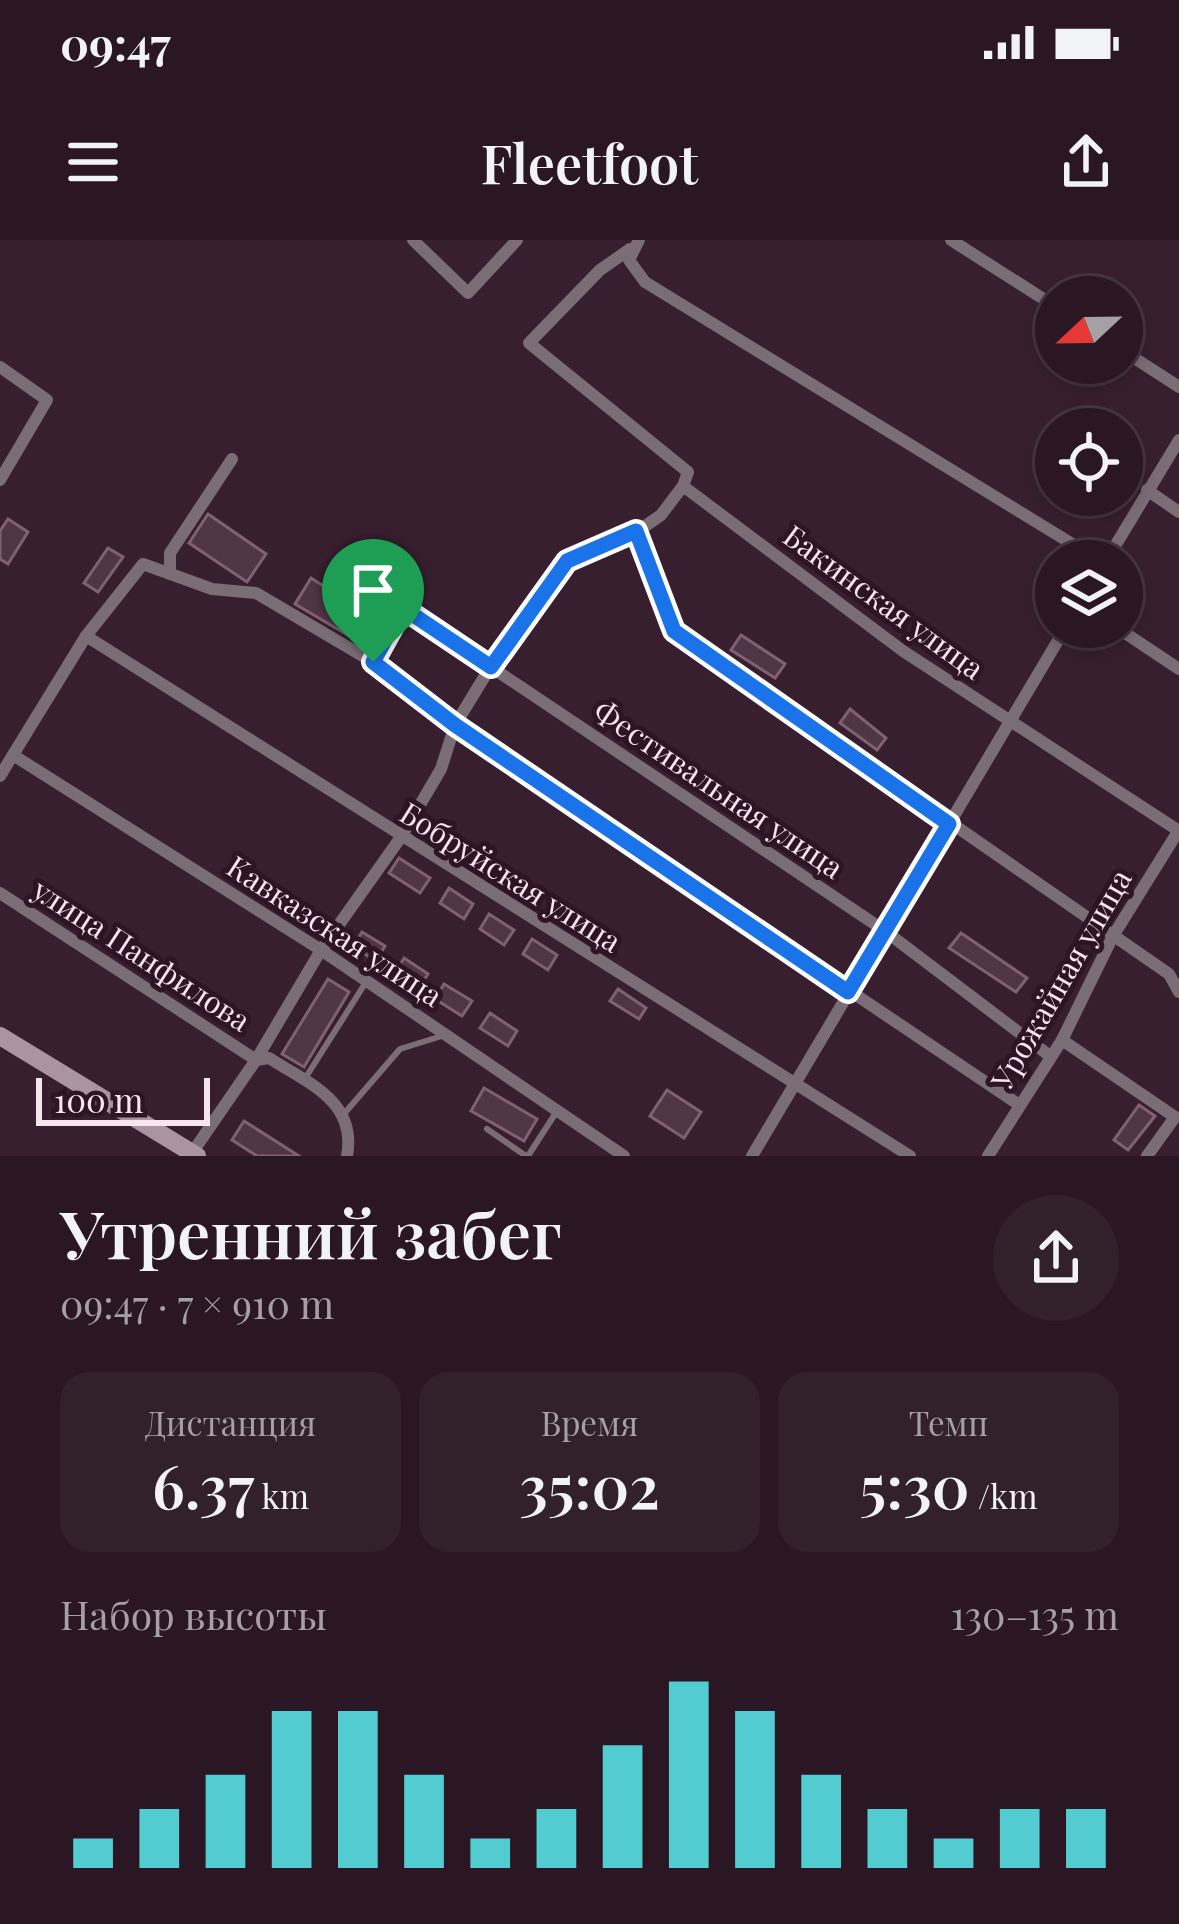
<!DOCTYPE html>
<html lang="ru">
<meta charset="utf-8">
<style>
:root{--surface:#2a1723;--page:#32202b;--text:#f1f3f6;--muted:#a59fa6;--line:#463641;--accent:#52ccd1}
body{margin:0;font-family:"Playfair Display",serif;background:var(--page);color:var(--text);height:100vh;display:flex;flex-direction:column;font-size:45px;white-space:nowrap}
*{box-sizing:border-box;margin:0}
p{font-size:39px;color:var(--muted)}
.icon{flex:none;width:66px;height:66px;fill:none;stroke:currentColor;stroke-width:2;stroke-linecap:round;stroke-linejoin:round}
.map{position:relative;height:916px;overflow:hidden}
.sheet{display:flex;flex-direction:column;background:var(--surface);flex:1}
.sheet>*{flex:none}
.needle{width:78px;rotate:248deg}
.tools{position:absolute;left:1035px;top:36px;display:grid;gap:24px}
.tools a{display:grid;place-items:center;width:108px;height:108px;border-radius:50%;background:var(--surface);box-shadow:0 6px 18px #0003,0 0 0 3px var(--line);font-size:60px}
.scale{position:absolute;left:36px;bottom:30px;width:174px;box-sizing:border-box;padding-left:12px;border:6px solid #f6e4ee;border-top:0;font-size:33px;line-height:42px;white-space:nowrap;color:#f6e4ee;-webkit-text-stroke:9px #2d1525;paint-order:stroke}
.pin{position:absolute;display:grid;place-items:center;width:102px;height:102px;color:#fff;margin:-123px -51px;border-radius:50% 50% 50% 0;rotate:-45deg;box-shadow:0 0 12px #0007}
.pin .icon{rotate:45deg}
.round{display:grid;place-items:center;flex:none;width:126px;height:126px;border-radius:63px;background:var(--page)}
.head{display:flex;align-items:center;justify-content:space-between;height:204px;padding:0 60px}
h1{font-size:66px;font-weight:600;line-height:90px}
.metrics{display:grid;grid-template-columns:repeat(3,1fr);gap:18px;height:204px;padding:12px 60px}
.metrics div{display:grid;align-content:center;border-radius:30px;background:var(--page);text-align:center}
.metrics b{font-size:60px;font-weight:600}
.metrics small{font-size:33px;font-weight:400}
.metrics p{font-size:33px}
.chart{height:336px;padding:24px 60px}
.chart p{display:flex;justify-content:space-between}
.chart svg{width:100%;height:216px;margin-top:12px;stroke:var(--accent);stroke-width:6}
.status{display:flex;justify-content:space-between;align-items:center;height:84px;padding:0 60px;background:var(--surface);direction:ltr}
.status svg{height:33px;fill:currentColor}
header{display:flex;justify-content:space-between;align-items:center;height:156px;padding:0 60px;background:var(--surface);font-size:54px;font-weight:600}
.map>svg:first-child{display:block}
.building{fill:#503545;stroke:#7f6173;stroke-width:3}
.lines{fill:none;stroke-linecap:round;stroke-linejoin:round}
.service{stroke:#7b6d75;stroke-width:6}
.minor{stroke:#7b6d75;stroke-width:12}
.secondary{stroke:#aa94a1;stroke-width:18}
.route-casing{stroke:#fff;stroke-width:24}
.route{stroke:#1a73e8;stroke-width:15}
.labels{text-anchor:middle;stroke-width:10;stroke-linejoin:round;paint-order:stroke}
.street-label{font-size:30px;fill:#f6e4ee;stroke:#2d1525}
</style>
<div class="status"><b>09:47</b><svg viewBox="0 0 49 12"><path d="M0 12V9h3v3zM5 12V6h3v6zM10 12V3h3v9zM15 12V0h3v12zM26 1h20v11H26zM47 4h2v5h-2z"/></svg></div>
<header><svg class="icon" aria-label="menu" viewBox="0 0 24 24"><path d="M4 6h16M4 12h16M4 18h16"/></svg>Fleetfoot<svg class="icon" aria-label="share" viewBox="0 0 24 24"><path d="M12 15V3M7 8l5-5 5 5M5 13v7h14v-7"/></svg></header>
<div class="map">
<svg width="1179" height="916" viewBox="0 0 1179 916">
<rect width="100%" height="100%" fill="#381f2f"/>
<!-- building -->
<g class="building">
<polygon points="208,274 266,314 247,342 189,303"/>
<polygon points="8,279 28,292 8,324 0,319 0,291"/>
<polygon points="108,308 123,317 98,352 84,343"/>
<polygon points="311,338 378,381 363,404 295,364"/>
<polygon points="741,395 785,424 775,438 731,410"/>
<polygon points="850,469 886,498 877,510 840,483"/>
<polygon points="399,618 430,638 420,653 389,633"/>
<polygon points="449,648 473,664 464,679 440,663"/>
<polygon points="489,674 514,690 504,705 480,689"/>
<polygon points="362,692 385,706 376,721 353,707"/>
<polygon points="961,693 1027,738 1016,752 949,708"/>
<polygon points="532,699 557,715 548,730 523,714"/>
<polygon points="404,718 428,734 418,749 395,733"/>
<polygon points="328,739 349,752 304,827 282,814"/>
<polygon points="444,744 472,761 462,776 435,759"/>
<polygon points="618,749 646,768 639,779 610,761"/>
<polygon points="490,773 517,791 508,806 480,788"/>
<polygon points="484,848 537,879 524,901 471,871"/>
<polygon points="667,850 701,872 684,898 650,876"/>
<polygon points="1139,865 1155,876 1128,910 1114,900"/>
<polygon points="244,881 299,916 257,916 232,900"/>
</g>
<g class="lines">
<!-- service -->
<g class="service">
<polyline points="306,837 366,742"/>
<polyline points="343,875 400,809 445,795"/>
<polyline points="487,889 526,916"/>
<polyline points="528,916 557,871"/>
</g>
<!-- minor -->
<g class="minor">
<polyline points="413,0 468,53 517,0"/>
<polyline points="639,0 629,20 645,42 1100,321"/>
<polyline points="951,0 1056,67"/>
<polyline points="630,9 600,30 529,103 688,232 683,246"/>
<polyline points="1122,110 1179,147"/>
<polyline points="0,127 47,160 0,240"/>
<polyline points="1147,250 1179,272"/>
<polyline points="636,291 674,391 1169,734 1179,752"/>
<polyline points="1106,321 1179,200"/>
<polyline points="170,334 170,313 232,219"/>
<polyline points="1116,387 1179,429"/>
<polyline points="86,396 910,916"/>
<polyline points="373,422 403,368 885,691 1050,816"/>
<polyline points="13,515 321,710 624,916"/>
<polyline points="0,536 86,396 143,324 212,349 256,353 373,422 455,485 1018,864"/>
<path d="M0,653L256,820L269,818C308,843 357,861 347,916"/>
<polyline points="1062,800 1175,877"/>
<polyline points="192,913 256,820 321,710 401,597 441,529 455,485 491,426 567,321 641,289 661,275 683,246 903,411 1179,591"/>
<polyline points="752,916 1066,387"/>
<polyline points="988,916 1062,800 1113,696 1179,590"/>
<polyline points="1147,916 1175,877"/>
</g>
<!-- secondary -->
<polyline class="secondary" points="0,796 197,916"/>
</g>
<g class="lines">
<defs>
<polygon id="route" points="636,291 674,391 949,584 848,752 455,485 373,422 403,368 491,427 567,321"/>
</defs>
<!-- route casing -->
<use href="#route" class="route-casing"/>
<!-- route -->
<use href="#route" class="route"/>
</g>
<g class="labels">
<!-- street labels -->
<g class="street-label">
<text transform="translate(883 363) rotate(36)" y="10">Бакинская улица</text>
<text transform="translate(718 550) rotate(34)" y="10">Фестивальная улица</text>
<text transform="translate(510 638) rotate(32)" y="10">Бобруйская улица</text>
<text transform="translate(334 692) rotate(33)" y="10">Кавказская улица</text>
<text transform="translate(141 716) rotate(33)" y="10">улица Панфилова</text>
<text transform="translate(1062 740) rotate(-60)" y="10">Урожайная улица</text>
</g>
</g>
</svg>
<div class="tools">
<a><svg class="needle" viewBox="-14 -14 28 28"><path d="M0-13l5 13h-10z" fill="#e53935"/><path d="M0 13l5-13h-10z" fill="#a59fa6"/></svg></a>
<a><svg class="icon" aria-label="locate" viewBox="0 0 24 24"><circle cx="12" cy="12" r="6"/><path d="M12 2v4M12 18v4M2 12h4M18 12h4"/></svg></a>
<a><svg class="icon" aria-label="layers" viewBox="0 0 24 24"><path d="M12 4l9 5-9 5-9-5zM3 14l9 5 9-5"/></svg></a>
</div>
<div class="scale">100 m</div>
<div class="pin" style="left:373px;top:422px;background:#1e9e55"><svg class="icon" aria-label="arrive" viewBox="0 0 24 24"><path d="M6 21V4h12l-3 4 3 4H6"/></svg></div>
</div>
<section class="sheet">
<div class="head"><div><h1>Утренний забег</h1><p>09:47 · 7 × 910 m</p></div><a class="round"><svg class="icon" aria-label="share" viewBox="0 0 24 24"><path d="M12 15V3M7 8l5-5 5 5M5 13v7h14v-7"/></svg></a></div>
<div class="metrics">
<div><p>Дистанция</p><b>6.37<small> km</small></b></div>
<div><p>Время</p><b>35:02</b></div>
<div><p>Темп</p><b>5:30<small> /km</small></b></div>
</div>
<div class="chart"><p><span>Набор высоты</span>130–135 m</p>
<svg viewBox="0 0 160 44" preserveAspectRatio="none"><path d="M5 44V38M15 44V32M25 44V25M35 44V12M45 44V12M55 44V25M65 44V38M75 44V32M85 44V19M95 44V6M105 44V12M115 44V25M125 44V32M135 44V38M145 44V32M155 44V32"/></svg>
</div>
</section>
